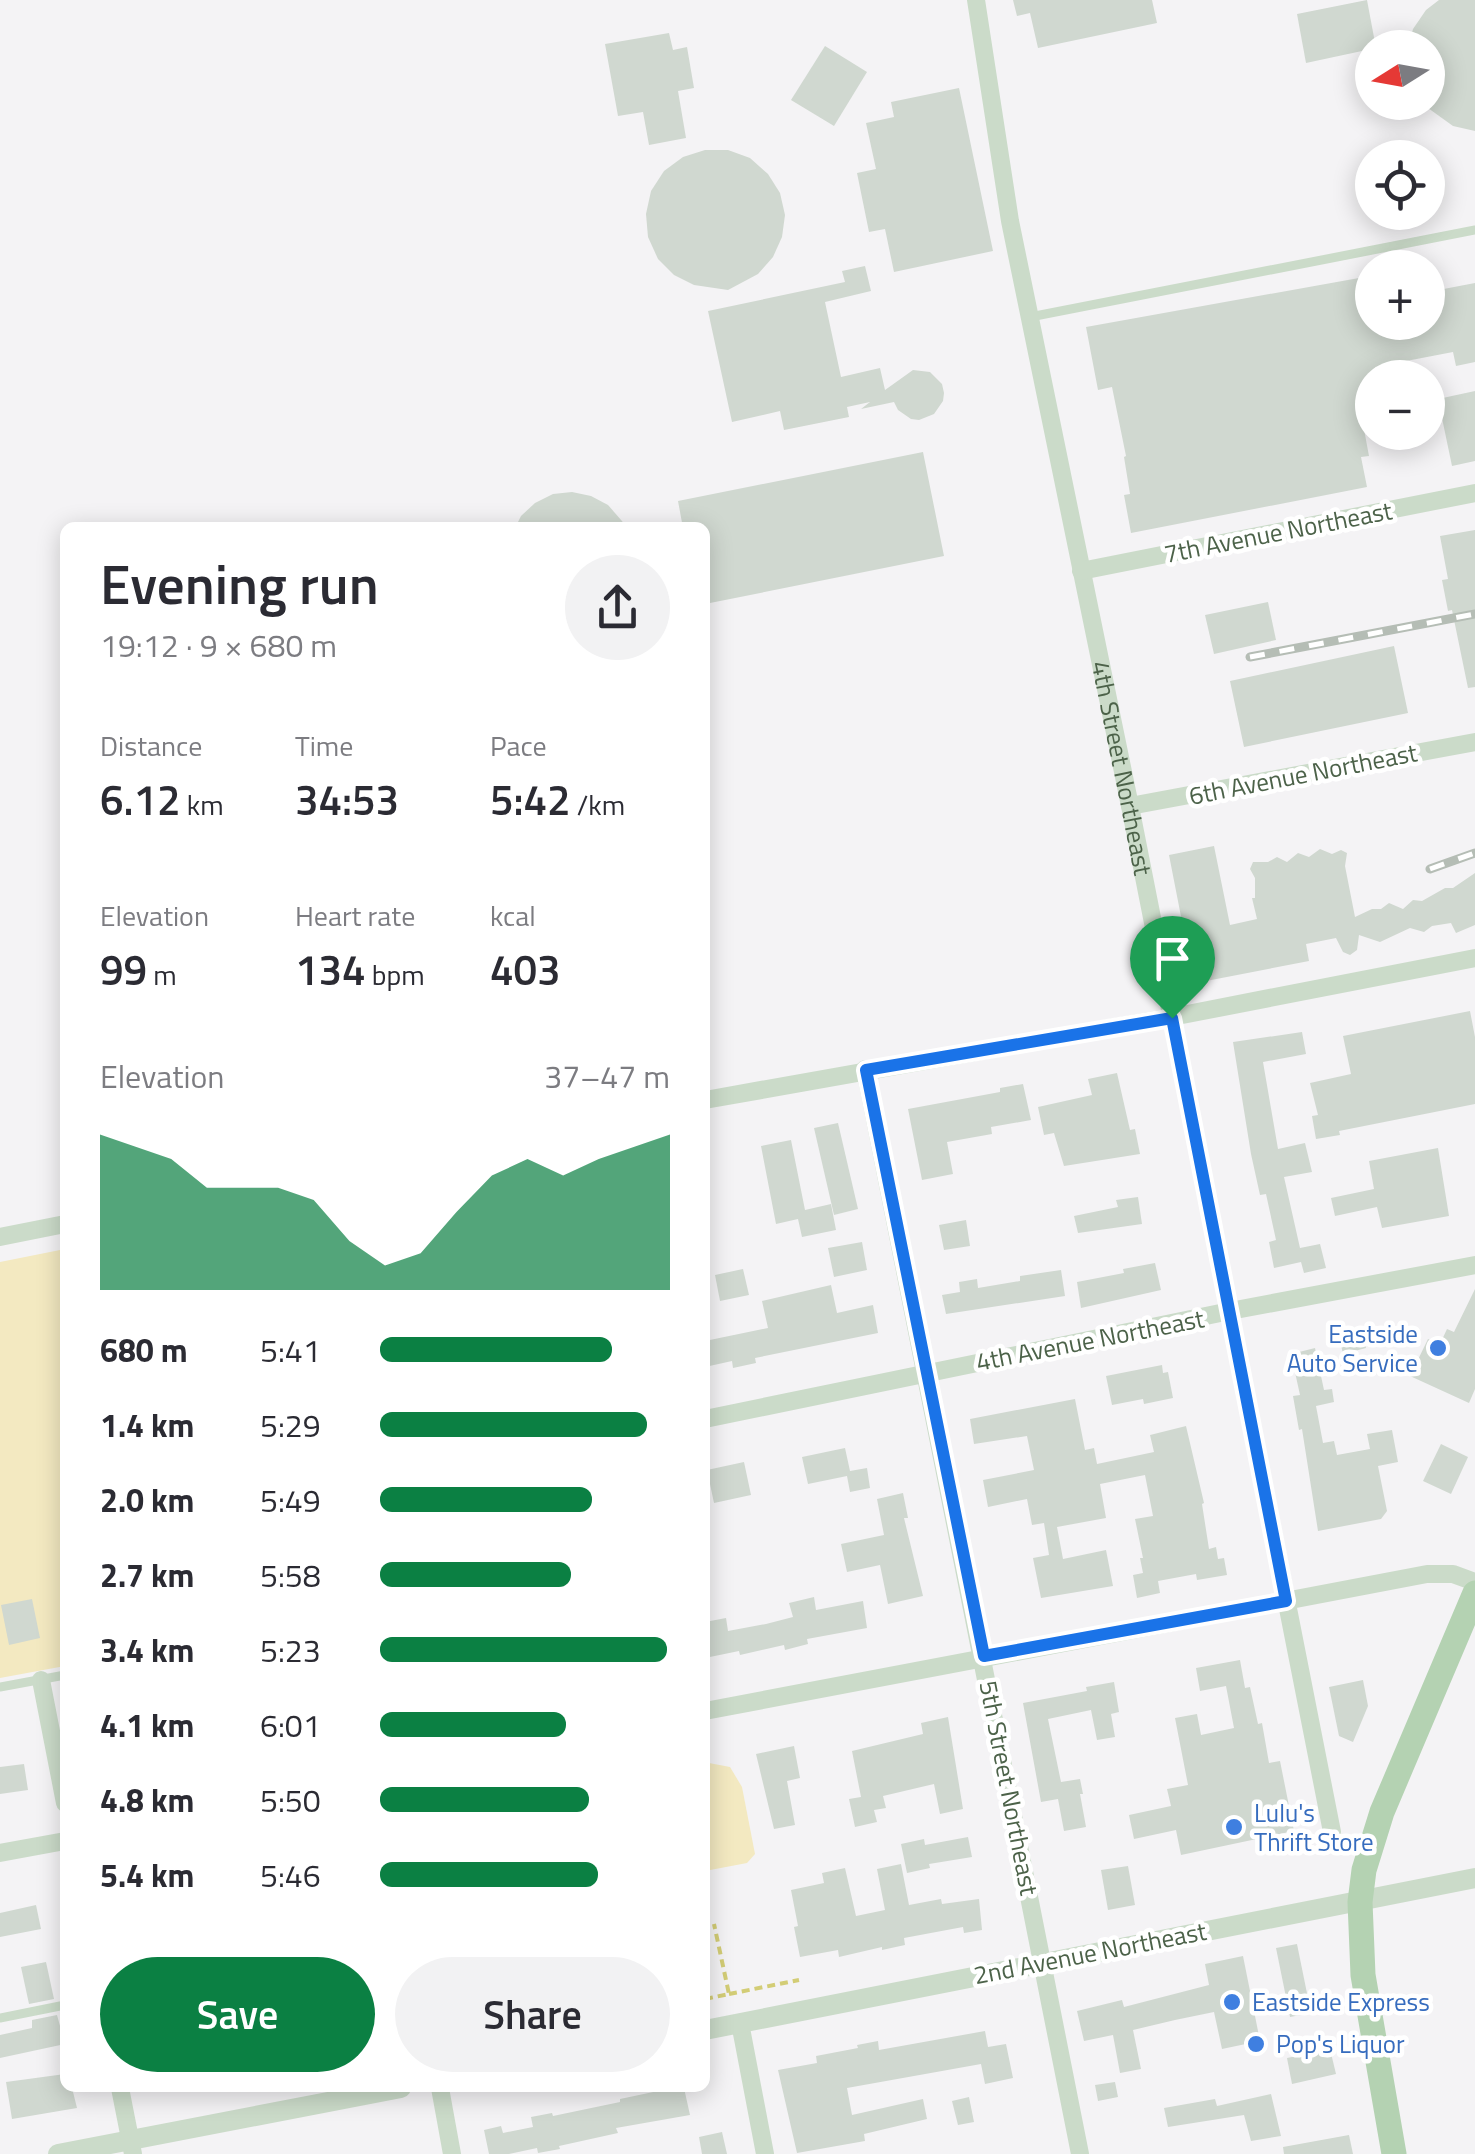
<!DOCTYPE html>
<meta charset="utf-8">
<style>
:root{--surface:#fff;--page:#f2f2f3;--text:#2b2b33;--muted:#7c7c81;--accent:#0b8043}
body{margin:0;font-family:"Titillium Web",sans-serif;background:var(--page);color:var(--text);height:100vh;display:flex;flex-direction:column;font-size:38px;white-space:nowrap}
*{box-sizing:border-box;margin:0}
p{font-size:32px;color:var(--muted)}
.icon{flex:none;width:55px;height:55px;fill:none;stroke:currentColor;stroke-width:2;stroke-linecap:round;stroke-linejoin:round}
.map{position:relative;flex:1;overflow:hidden}
.sheet{position:absolute;left:60px;top:522px;width:650px;height:1570px;display:flex;flex-direction:column;background:var(--surface);border-radius:15px;box-shadow:0 5px 25px #0003}
.sheet>*{flex:none}
.needle{width:65px;rotate:259deg}
.fabs{position:absolute;left:1355px;top:30px;display:grid;gap:20px}
.fabs a{display:grid;place-items:center;width:90px;height:90px;border-radius:50%;background:var(--surface);box-shadow:0 5px 25px #0003;font-size:50px}
.pin{position:absolute;display:grid;place-items:center;width:85px;height:85px;color:#fff;margin:-102px -42px;border-radius:50% 50% 50% 0;rotate:-45deg;box-shadow:0 0 10px #0007}
.pin .icon{rotate:45deg}
.round{display:grid;place-items:center;flex:none;width:105px;height:105px;border-radius:52px;background:var(--page)}
.headline{display:flex;align-items:center;justify-content:space-between;height:170px;padding:0 40px}
h1{font-size:55px;font-weight:600;line-height:75px}
.figures{display:grid;grid-template-columns:repeat(3,1fr);gap:15px;height:170px;padding:10px 40px}
.figures div{display:grid;align-content:center}
.figures b{font-size:42px;font-weight:600}
.figures small{font-size:28px;font-weight:400}
.figures p{font-size:28px}
.chart{height:280px;padding:20px 40px}
.chart p{display:flex;justify-content:space-between}
.chart svg{width:100%;height:180px;margin-top:10px;fill:var(--accent);opacity:.7}
.cta{display:flex;gap:20px;margin-top:auto;padding:20px 40px}
.cta a{flex:1;height:115px;border-radius:60px;background:var(--accent);color:#fff;font-size:40px;font-weight:600;line-height:115px;text-align:center}
.cta a+a{background:var(--page);color:var(--text)}
ul{padding:0 40px;list-style:none;font-size:32px}
li{display:grid;grid-template-columns:160px 120px 1fr;align-items:center;height:75px}
li i{height:25px;border-radius:12px;background:var(--accent)}
.map>svg:first-child{display:block}
.green{fill:#f3e9c1}
.building{fill:#d0d8d0}
.lines{fill:none;stroke-linecap:round;stroke-linejoin:round}
.path{stroke:#d3cd76;stroke-width:4;stroke-dasharray:8 5;stroke-linecap:butt}
.service{stroke:#cbdbc9;stroke-width:9}
.minor{stroke:#cbdbc9;stroke-width:18}
.tertiary{stroke:#cbdbc9;stroke-width:20}
.primary{stroke:#b4d2b2;stroke-width:25}
.rail-casing{stroke:#b5bdb5;stroke-width:9}
.rail{stroke:#fff;stroke-width:5;stroke-dasharray:15;stroke-linecap:butt}
.route-casing{stroke:#fff;stroke-width:20}
.route{stroke:#1a73e8;stroke-width:12}
.shop-dot{fill:#3f7fe0;stroke:#fff;stroke-width:4}
.labels{text-anchor:middle;stroke-width:9;stroke-linejoin:round;paint-order:stroke}
.street-label{font-size:25px;fill:#4c6249;stroke:#fff}
.shop-label{font-size:25px;fill:#366cbe;stroke:#fff;text-anchor:start}
</style>
<div class="map">
<svg width="1475" height="2154" viewBox="0 0 1475 2154">
<rect width="100%" height="100%" fill="#f4f3f5"/>
<!-- green -->
<g class="green">
<polygon points="65,1249 65,1666 0,1678 0,1262"/>
<polygon points="709,1763 730,1767 742,1787 755,1854 747,1863 705,1871 705,1764"/>
</g>
<!-- building -->
<g class="building">
<polygon points="1013,0 1152,0 1157,23 1038,48 1030,13 1017,16"/>
<polygon points="1367,0 1376,48 1306,63 1297,14"/>
<polygon points="1439,0 1475,0 1475,131 1453,126 1428,108 1428,48 1408,48 1413,29 1426,10"/>
<polygon points="669,33 673,50 687,47 694,88 678,91 686,138 649,145 643,112 618,116 605,44"/>
<polygon points="825,46 867,72 834,126 791,100"/>
<polygon points="959,88 993,251 894,272 885,229 869,232 857,173 876,169 866,123 894,117 891,102"/>
<polygon points="705,150 728,150 750,158 768,174 780,193 785,215 782,237 773,257 758,274 728,290 694,285 674,275 658,259 648,237 646,214 651,191 664,171 683,157"/>
<polygon points="865,266 871,291 825,302 841,377 880,368 885,390 913,370 930,372 942,384 944,393 943,401 934,414 919,420 911,419 898,410 894,402 861,409 870,402 847,407 849,417 784,430 780,411 732,422 708,311 845,282 842,271"/>
<polygon points="1359,278 1367,322 1428,322 1428,292 1475,283 1475,362 1456,366 1453,352 1375,367 1377,378 1372,378 1372,389 1357,392 1369,456 1361,457 1367,487 1131,533 1124,495 1130,494 1124,457 1126,456 1112,387 1098,390 1086,327"/>
<polygon points="1475,391 1475,461 1452,466 1438,399"/>
<polygon points="923,452 944,556 705,604 705,528 683,528 678,501"/>
<polygon points="572,492 591,496 608,505 628,528 515,528 521,516 535,503 553,494"/>
<polygon points="1475,530 1475,687 1468,688 1452,610 1448,611 1442,580 1448,579 1440,536"/>
<polygon points="1268,602 1276,640 1214,654 1205,615"/>
<polygon points="1394,646 1408,713 1244,747 1230,681"/>
<polygon points="1214,846 1230,925 1257,919 1252,898 1255,898 1255,878 1250,869 1253,862 1268,862 1277,857 1287,862 1298,853 1309,857 1320,849 1332,854 1341,850 1347,853 1345,866 1355,917 1372,909 1381,909 1389,903 1403,909 1413,900 1422,901 1445,888 1453,888 1475,873 1475,925 1456,933 1451,923 1432,926 1424,932 1410,928 1380,942 1359,935 1357,950 1350,955 1343,952 1336,938 1306,944 1309,961 1201,982 1192,936 1185,937 1169,855"/>
<polygon points="1470,1011 1475,1037 1475,1104 1339,1131 1340,1135 1316,1139 1312,1116 1318,1115 1310,1083 1351,1074 1343,1036"/>
<polygon points="1302,1032 1306,1054 1263,1062 1278,1149 1305,1143 1312,1172 1284,1177 1300,1248 1320,1244 1326,1268 1304,1273 1301,1262 1274,1268 1269,1242 1276,1240 1266,1194 1260,1195 1251,1154 1233,1042"/>
<polygon points="1117,1073 1130,1130 1135,1129 1140,1154 1064,1166 1054,1133 1044,1135 1038,1107 1092,1095 1088,1079"/>
<polygon points="1023,1084 1031,1120 991,1127 992,1134 947,1142 953,1174 922,1180 908,1109 1000,1092 1000,1088"/>
<polygon points="838,1123 858,1209 834,1215 814,1128"/>
<polygon points="791,1140 805,1210 831,1204 836,1230 802,1237 798,1219 776,1224 761,1146"/>
<polygon points="1438,1148 1449,1216 1382,1228 1377,1207 1335,1216 1331,1198 1374,1189 1369,1161"/>
<polygon points="1138,1197 1142,1224 1078,1233 1074,1216 1118,1207 1116,1200"/>
<polygon points="966,1220 970,1246 944,1250 939,1225"/>
<polygon points="862,1242 867,1270 834,1277 828,1248"/>
<polygon points="1155,1263 1161,1290 1081,1308 1077,1282 1124,1273 1123,1269"/>
<polygon points="743,1269 749,1295 720,1301 715,1275"/>
<polygon points="1061,1270 1065,1296 946,1314 942,1295 960,1292 959,1282 977,1279 978,1288 1020,1281 1020,1276"/>
<polygon points="831,1285 837,1313 873,1305 878,1333 755,1358 756,1363 733,1368 732,1361 705,1367 705,1341 768,1328 762,1301"/>
<polygon points="1475,1289 1475,1389 1469,1403 1410,1376 1428,1339 1440,1344 1447,1329 1454,1332"/>
<polygon points="1361,1326 1366,1348 1343,1354 1338,1331"/>
<polygon points="1315,1348 1324,1390 1332,1389 1334,1402 1316,1406 1323,1443 1334,1441 1337,1455 1370,1449 1367,1434 1392,1430 1398,1462 1378,1466 1387,1511 1381,1519 1318,1531 1302,1429 1299,1430 1293,1396 1300,1395 1291,1354"/>
<polygon points="1162,1365 1163,1373 1168,1372 1173,1398 1144,1404 1143,1399 1112,1405 1106,1376"/>
<polygon points="1075,1399 1085,1450 1094,1448 1097,1464 1154,1452 1150,1435 1186,1426 1204,1503 1202,1504 1209,1549 1216,1547 1218,1559 1224,1558 1227,1575 1197,1580 1196,1574 1158,1581 1160,1593 1137,1598 1133,1575 1143,1573 1140,1558 1143,1558 1135,1519 1153,1516 1145,1475 1100,1484 1106,1518 1057,1527 1063,1559 1106,1550 1113,1586 1041,1598 1033,1558 1049,1555 1044,1523 1032,1525 1027,1499 988,1507 983,1480 1034,1470 1027,1436 974,1444 970,1419"/>
<polygon points="1441,1444 1468,1457 1451,1494 1423,1481"/>
<polygon points="845,1448 850,1471 867,1468 870,1488 850,1492 847,1476 808,1484 802,1457"/>
<polygon points="744,1462 751,1495 714,1503 707,1470"/>
<polygon points="903,1493 908,1518 904,1518 923,1596 888,1604 880,1565 847,1572 841,1544 884,1535 877,1499"/>
<polygon points="814,1597 816,1610 863,1601 867,1628 807,1639 808,1644 785,1650 784,1645 740,1655 739,1651 705,1658 705,1622 726,1618 728,1631 766,1624 793,1617 789,1603"/>
<polygon points="32,1599 40,1638 9,1645 1,1605"/>
<polygon points="1240,1660 1245,1688 1250,1687 1258,1724 1262,1723 1269,1763 1280,1761 1294,1831 1181,1855 1176,1830 1134,1839 1129,1815 1171,1806 1167,1789 1188,1785 1175,1718 1197,1714 1201,1735 1234,1728 1226,1686 1200,1691 1196,1668"/>
<polygon points="1363,1680 1368,1706 1353,1742 1339,1736 1329,1687"/>
<polygon points="1114,1682 1119,1712 1111,1714 1115,1737 1097,1740 1091,1710 1048,1719 1061,1782 1080,1779 1083,1794 1080,1794 1086,1827 1064,1831 1058,1799 1041,1802 1023,1703 1087,1691 1086,1687"/>
<polygon points="948,1717 963,1809 940,1814 934,1784 883,1796 886,1808 874,1810 877,1822 855,1827 849,1799 861,1797 852,1751 923,1734 921,1723"/>
<polygon points="794,1746 800,1778 787,1781 795,1825 774,1829 756,1754"/>
<polygon points="24,1764 28,1790 0,1794 0,1767"/>
<polygon points="968,1837 972,1857 929,1864 930,1868 907,1873 901,1844 924,1839 925,1845"/>
<polygon points="901,1864 909,1905 941,1899 942,1904 979,1899 982,1930 964,1933 963,1927 904,1938 905,1945 882,1950 882,1947 839,1957 838,1950 800,1957 794,1927 798,1926 791,1890 824,1883 822,1873 845,1868 856,1916 885,1910 877,1869"/>
<polygon points="1128,1866 1135,1905 1108,1910 1101,1870"/>
<polygon points="36,1905 41,1929 0,1937 0,1913"/>
<polygon points="1297,1944 1311,2013 1290,2017 1276,1948"/>
<polygon points="1243,1956 1260,2041 1222,2049 1214,2012 1175,2020 1133,2030 1141,2069 1120,2073 1113,2035 1084,2041 1077,2011 1122,2000 1124,2007 1209,1985 1205,1964"/>
<polygon points="46,1962 54,1999 29,2004 21,1967"/>
<polygon points="57,2015 65,2044 0,2058 0,2035 32,2028 32,2020"/>
<polygon points="985,2031 988,2047 1006,2044 1013,2078 985,2084 981,2064 847,2088 852,2115 923,2099 927,2119 864,2134 865,2141 797,2153 778,2070 817,2063 816,2056 858,2048 857,2045 878,2041 879,2050"/>
<polygon points="1330,2049 1336,2074 1292,2084 1287,2058"/>
<polygon points="65,2074 65,2088 72,2088 77,2108 12,2119 6,2082"/>
<polygon points="1115,2082 1118,2097 1098,2101 1095,2085"/>
<polygon points="657,2088 684,2088 690,2115 616,2128 618,2133 559,2146 560,2149 538,2153 537,2148 509,2154 489,2154 484,2130 501,2126 503,2133 533,2127 531,2117 552,2113 553,2116 620,2102 620,2099 658,2091"/>
<polygon points="1271,2094 1281,2136 1251,2141 1244,2115 1168,2127 1164,2108 1215,2099 1217,2106"/>
<polygon points="969,2097 974,2122 958,2125 952,2101"/>
<polygon points="722,2132 727,2154 702,2154 699,2137"/>
<polygon points="1349,2135 1353,2154 1284,2154 1283,2147"/>
</g>
<g class="lines">
<!-- path -->
<g class="path">
<polyline points="729,1994 799,1980"/>
<polyline points="705,1999 729,1994 714,1924"/>
</g>
<!-- service -->
<g class="service">
<polyline points="1030,317 1475,230"/>
<polyline points="0,1687 65,1675"/>
<polyline points="0,2018 65,2005"/>
</g>
<!-- minor -->
<g class="minor">
<path id="s1" d="M976,0L1010,221L1130,806L1332,1832"/>
<polyline points="1081,571 1475,493"/>
<polyline points="1130,806 1475,742"/>
<polyline points="865,1069 1080,2154"/>
<polyline points="705,1100 1172,1017 1475,958"/>
<polyline points="0,1237 65,1224"/>
<polyline points="705,1419 1230,1311 1475,1265"/>
<polyline points="41,1680 65,1803"/>
<polyline points="705,1711 1427,1574 1453,1574 1475,1582"/>
<polyline points="0,1853 65,1841"/>
<polyline points="740,2023 765,2154"/>
<polyline points="120,2088 133,2154"/>
<polyline points="440,2088 452,2154"/>
</g>
<!-- tertiary -->
<g class="tertiary">
<polyline points="705,2030 1475,1878"/>
<polyline points="58,2154 401,2088"/>
</g>
<!-- primary -->
<polyline class="primary" points="1394,2154 1363,1975 1360,1902 1364,1870 1382,1812 1475,1593"/>
<defs>
<g id="rail">
<polyline points="1250,657 1475,614"/>
<polyline points="1430,869 1475,853"/>
</g>
</defs>
<!-- rail casing -->
<use href="#rail" class="rail-casing"/>
<!-- rail -->
<use href="#rail" class="rail"/>
</g>
<g class="lines">
<defs>
<polygon id="route" points="1172,1018 1286,1601 984,1656 866,1070"/>
</defs>
<!-- route casing -->
<use href="#route" class="route-casing"/>
<!-- route -->
<use href="#route" class="route"/>
</g>
<!-- markers -->
<g class="shop-dot">
<circle cx="1438" cy="1348" r="10"/>
<circle cx="1234" cy="1827" r="10"/>
<circle cx="1232" cy="2002" r="10"/>
<circle cx="1256" cy="2044" r="10"/>
</g>
<g class="labels">
<!-- street labels -->
<g class="street-label">
<text transform="translate(1278 532) rotate(-11)" y="9">7th Avenue Northeast</text>
<text dy="9" stroke="none"><textPath href="#s1" startOffset="782">4th Street Northeast</textPath></text>
<text transform="translate(1303 774) rotate(-11)" y="9">6th Avenue Northeast</text>
<text transform="translate(1090 1340) rotate(-11)" y="9">4th Avenue Northeast</text>
<text transform="translate(1009 1788) rotate(79)" y="9">5th Street Northeast</text>
<text transform="translate(1090 1953) rotate(-11)" y="9">2nd Avenue Northeast</text>
</g>
<!-- shop labels -->
<g class="shop-label">
<text x="1418" y="1343" text-anchor="end">Eastside<tspan x="1418" dy="29">Auto Service</tspan></text>
<text x="1254" y="1822">Lulu's<tspan x="1254" dy="29">Thrift Store</tspan></text>
<text x="1252" y="2011">Eastside Express</text>
<text x="1276" y="2053">Pop's Liquor</text>
</g>
</g>
</svg>
<div class="fabs">
<a><svg class="needle" viewBox="-14 -14 28 28"><path d="M0-13l5 13h-10z" fill="#e53935"/><path d="M0 13l5-13h-10z" fill="#7c7c81"/></svg></a>
<a><svg class="icon" aria-label="locate" viewBox="0 0 24 24"><circle cx="12" cy="12" r="6"/><path d="M12 2v4M12 18v4M2 12h4M18 12h4"/></svg></a>
<a>+</a>
<a>−</a>
</div>
<div class="pin" style="left:1172px;top:1018px;background:#1e9e55"><svg class="icon" aria-label="arrive" viewBox="0 0 24 24"><path d="M6 21V4h12l-3 4 3 4H6"/></svg></div>
<section class="sheet">
<div class="headline"><div><h1>Evening run</h1><p>19:12 · 9 × 680 m</p></div><a class="round"><svg class="icon" aria-label="share" viewBox="0 0 24 24"><path d="M12 15V3M7 8l5-5 5 5M5 13v7h14v-7"/></svg></a></div>
<div class="figures">
<div><p>Distance</p><b>6.12<small> km</small></b></div>
<div><p>Time</p><b>34:53</b></div>
<div><p>Pace</p><b>5:42<small> /km</small></b></div>
</div>
<div class="figures">
<div><p>Elevation</p><b>99<small> m</small></b></div>
<div><p>Heart rate</p><b>134<small> bpm</small></b></div>
<div><p>kcal</p><b>403</b></div>
</div>
<div class="chart"><p><span>Elevation</span>37–47 m</p>
<svg viewBox="0 0 160 44" preserveAspectRatio="none"><path d="M0 44V6L10 9L20 12L30 19L40 19L50 19L60 22L70 32L80 38L90 35L100 25L110 16L120 12L130 16L140 12L150 9L160 6V44z"/></svg>
</div>
<ul>
<li><b>680 m</b>5:41<i style="width:80%"></i></li>
<li><b>1.4 km</b>5:29<i style="width:92%"></i></li>
<li><b>2.0 km</b>5:49<i style="width:73%"></i></li>
<li><b>2.7 km</b>5:58<i style="width:66%"></i></li>
<li><b>3.4 km</b>5:23<i style="width:99%"></i></li>
<li><b>4.1 km</b>6:01<i style="width:64%"></i></li>
<li><b>4.8 km</b>5:50<i style="width:72%"></i></li>
<li><b>5.4 km</b>5:46<i style="width:75%"></i></li>
</ul>
<div class="cta"><a>Save</a><a>Share</a></div>
</section>
</div>
